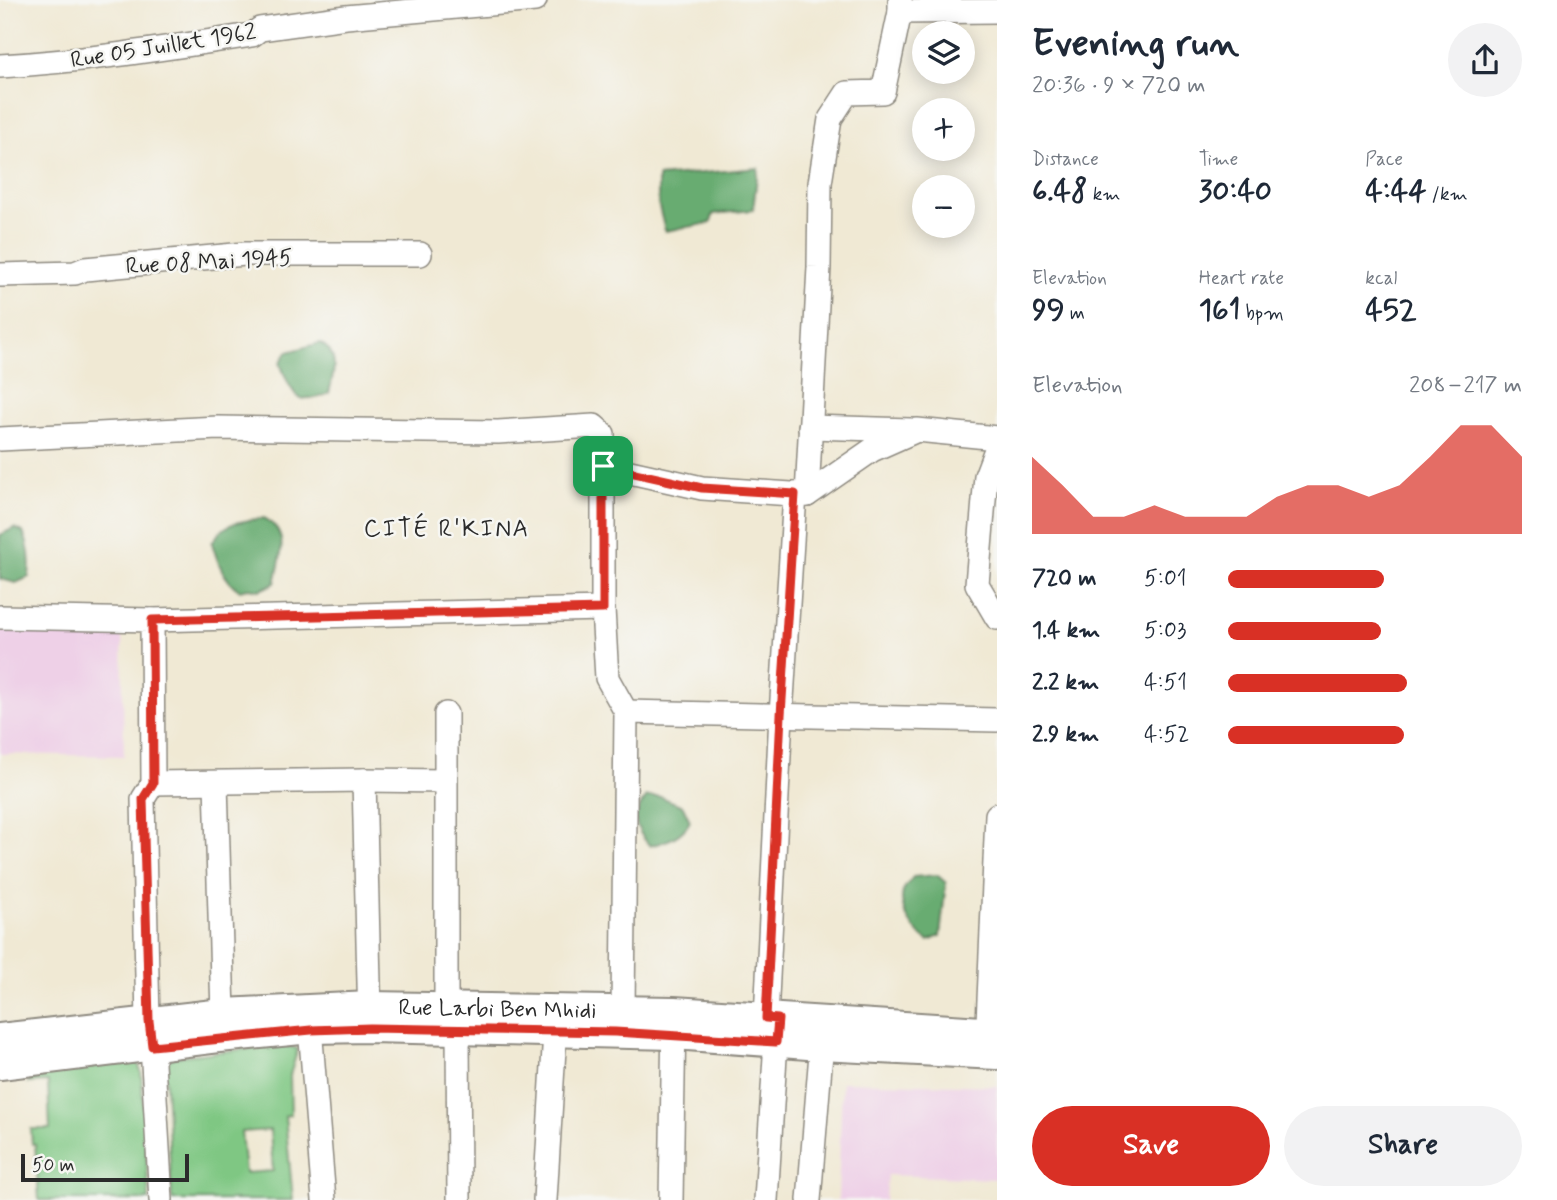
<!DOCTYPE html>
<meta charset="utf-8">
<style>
:root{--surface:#fff;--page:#f2f2f3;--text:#1f2937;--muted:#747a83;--accent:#d93025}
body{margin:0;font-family:Mynerve,sans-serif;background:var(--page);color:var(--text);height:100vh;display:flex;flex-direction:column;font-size:26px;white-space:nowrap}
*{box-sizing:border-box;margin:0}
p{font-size:23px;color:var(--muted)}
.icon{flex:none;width:38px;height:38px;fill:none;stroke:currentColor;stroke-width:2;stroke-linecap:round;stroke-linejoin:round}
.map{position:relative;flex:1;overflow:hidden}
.side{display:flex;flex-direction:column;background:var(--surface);width:560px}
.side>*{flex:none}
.controls{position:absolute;left:912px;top:21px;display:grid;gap:14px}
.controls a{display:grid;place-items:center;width:63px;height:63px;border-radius:50%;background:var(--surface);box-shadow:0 4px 18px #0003;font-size:35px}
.scale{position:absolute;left:21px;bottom:18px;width:168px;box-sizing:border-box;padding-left:7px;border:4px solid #2b2b2b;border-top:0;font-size:19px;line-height:24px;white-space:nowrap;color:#2b2b2b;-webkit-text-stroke:5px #f6f6f2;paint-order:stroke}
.pin{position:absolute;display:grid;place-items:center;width:60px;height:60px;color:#fff;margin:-30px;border-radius:14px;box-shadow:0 4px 10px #0006}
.round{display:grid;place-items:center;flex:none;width:74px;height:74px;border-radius:37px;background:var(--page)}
.overview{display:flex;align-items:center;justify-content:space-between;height:119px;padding:0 35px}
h1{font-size:38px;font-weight:700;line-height:52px}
.stats{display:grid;grid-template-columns:repeat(3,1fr);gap:10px;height:119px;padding:7px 35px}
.stats div{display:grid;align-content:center}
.stats b{font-size:30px;font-weight:700}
.stats small{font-size:19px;font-weight:400}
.stats p{font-size:19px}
.chart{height:196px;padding:14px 35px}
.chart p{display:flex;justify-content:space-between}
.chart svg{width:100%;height:126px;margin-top:7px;fill:var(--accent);opacity:.7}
.primary-button{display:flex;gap:14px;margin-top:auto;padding:14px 35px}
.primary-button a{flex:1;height:80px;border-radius:42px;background:var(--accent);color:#fff;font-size:28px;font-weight:700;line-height:80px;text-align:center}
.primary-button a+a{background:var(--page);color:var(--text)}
ul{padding:0 35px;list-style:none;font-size:23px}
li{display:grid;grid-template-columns:112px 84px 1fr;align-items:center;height:52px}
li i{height:18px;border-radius:9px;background:var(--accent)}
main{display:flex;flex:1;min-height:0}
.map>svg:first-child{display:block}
.built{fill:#eed0e7}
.green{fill:#7fc783;stroke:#557957;stroke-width:2;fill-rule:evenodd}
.forest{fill:#67ac71;stroke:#496c4e;stroke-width:2}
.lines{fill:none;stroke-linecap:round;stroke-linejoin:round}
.minor-casing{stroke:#8e8a80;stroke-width:26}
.tertiary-casing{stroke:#8e8a80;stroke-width:32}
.minor{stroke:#fff;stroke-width:23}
.tertiary{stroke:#fff;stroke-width:28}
.route-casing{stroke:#fff;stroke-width:14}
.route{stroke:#d93025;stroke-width:9}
.labels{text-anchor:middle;stroke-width:5;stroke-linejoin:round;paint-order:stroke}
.street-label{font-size:23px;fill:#2b2b2b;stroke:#f6f6f2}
.neighbourhood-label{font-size:24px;letter-spacing:2px;fill:#2b2b2b;stroke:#f6f6f2}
</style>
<main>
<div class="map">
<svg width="997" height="1200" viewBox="0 0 997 1200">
<rect width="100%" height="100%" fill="#f6f6f2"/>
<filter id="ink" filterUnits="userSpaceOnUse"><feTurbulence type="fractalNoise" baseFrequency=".0143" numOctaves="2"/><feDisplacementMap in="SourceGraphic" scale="14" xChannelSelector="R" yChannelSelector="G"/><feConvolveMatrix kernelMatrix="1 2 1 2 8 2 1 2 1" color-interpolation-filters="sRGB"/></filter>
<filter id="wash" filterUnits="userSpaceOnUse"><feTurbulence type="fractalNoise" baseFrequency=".00686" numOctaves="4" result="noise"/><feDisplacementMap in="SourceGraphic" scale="28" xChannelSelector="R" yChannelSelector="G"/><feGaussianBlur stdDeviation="1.57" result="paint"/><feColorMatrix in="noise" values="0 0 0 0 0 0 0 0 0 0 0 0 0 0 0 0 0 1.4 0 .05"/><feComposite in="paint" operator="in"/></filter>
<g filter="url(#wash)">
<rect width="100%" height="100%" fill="#f0e9d4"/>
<!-- built -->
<g class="built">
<polygon points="0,628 122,631 124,756 0,754"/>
<polygon points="842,1082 997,1086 997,1179 887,1175 885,1200 838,1200"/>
</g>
<!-- green -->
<g class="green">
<path d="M285,1045L298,1049L290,1075L291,1114L285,1116L293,1200H172L165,1066L172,1057ZM270,1130L273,1171L245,1173L241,1132Z"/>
<polygon points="130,1059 137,1062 141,1071 149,1200 39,1200 35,1144 32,1144 31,1129 50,1129 48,1082 28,1083 34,1073"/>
</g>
<!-- forest -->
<g class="forest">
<polygon points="758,168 753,210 713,214 711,223 665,231 658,203 658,177"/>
<path d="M320,343C341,354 333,375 329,393C315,401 315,396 301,399C290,391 285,376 280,363L287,352Z"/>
<path d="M264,518C291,532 280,559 275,583L260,590L249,588L239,590C224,580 217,561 212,543C226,520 239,522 264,518Z"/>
<path d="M14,528L23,532C30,547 31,561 29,577L16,583L0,579V535Z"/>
<path d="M647,797H661L683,806L690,821C682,837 667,841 650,846C634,828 630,816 647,797Z"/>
<path d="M937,875L946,883L940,936L929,941C914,933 898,910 903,891C905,886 910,881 913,877Z"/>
</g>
</g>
<g filter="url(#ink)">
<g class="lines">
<defs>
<g id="minor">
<polyline points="900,0 900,12 997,11"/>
<path d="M0,66C85,61 168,48 252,35L260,29L346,17L535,0"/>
<polyline points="0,275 75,273 85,269 245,254 420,254"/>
<polyline points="810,427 911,430"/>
<polyline points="0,439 218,428 498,432 594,426 603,434 603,466 702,488 807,495 872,450 917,430 997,438"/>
<polyline points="997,447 986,476 977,584 997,618"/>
<polyline points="603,466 603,609 607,678 626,712 623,1010"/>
<polyline points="807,495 819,267 820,183 830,119 847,93 883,92 900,12"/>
<polyline points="0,617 152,620 153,783 143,799 148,1021 152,1046 161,1200"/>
<polyline points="152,620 603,609"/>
<polyline points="626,712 997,720"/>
<polyline points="446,714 446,1007"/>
<polyline points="364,780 445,781"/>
<polyline points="153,783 364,780 370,1023"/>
<polyline points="216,783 223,1013"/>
<polyline points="309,1015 324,1200"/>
<polyline points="766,1018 781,715 795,494"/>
<polyline points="458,1030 459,1200"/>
<polyline points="987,1046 997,815"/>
<polyline points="545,1200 556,1015"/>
<polyline points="671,1200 674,1018"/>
<polyline points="766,1200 777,1025"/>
<polyline points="809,1200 823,1029"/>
</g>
<g id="tertiary">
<path id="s1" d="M0,1038L223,1013L370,1006L674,1011L997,1032"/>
<polyline points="0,1065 219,1038 311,1029 370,1028 674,1035 821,1046 997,1055"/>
</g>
</defs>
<!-- minor casing -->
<use href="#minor" class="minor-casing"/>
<!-- tertiary casing -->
<use href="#tertiary" class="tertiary-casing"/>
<!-- minor -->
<use href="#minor" class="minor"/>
<!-- tertiary -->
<use href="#tertiary" class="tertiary"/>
</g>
</g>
<g class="lines" filter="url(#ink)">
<defs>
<polygon id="route" points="603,466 702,488 795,494 781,715 766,1018 778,1019 776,1042 615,1032 370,1028 311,1030 152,1046 149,1021 143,799 153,783 152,620 603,609"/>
</defs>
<!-- route casing -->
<use href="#route" class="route-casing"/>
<!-- route -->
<use href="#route" class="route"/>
</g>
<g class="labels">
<!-- street labels -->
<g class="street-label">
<text transform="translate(163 45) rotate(-9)" y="8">Rue 05 Juillet 1962</text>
<text transform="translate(209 261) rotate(-3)" y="8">Rue 08 Mai 1945</text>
<text dy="8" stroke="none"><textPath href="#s1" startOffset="499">Rue Larbi Ben Mhidi</textPath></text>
</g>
<!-- neighbourhood labels -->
<g class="neighbourhood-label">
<text x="447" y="536">CITÉ R'KINA</text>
</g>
</g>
</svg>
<div class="controls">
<a><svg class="icon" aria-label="layers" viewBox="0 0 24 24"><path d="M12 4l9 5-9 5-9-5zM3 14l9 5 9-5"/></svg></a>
<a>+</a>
<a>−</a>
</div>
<div class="scale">50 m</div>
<div class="pin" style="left:603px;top:466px;background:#1e9e55"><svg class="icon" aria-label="arrive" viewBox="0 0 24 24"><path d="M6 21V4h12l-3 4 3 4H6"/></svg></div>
</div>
<section class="side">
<div class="overview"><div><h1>Evening run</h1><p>20:36 · 9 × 720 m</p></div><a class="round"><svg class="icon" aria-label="share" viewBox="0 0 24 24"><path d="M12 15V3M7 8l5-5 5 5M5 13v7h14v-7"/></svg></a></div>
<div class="stats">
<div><p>Distance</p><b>6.48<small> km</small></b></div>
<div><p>Time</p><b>30:40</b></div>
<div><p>Pace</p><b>4:44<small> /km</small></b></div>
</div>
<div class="stats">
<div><p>Elevation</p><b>99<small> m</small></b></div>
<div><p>Heart rate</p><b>161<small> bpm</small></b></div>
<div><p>kcal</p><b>452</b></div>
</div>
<div class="chart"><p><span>Elevation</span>208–217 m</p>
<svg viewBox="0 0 160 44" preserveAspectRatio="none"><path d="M0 44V17L10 27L20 38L30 38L40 34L50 38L60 38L70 38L80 31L90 27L100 27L110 31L120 27L130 17L140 6L150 6L160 17V44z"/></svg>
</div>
<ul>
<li><b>720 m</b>5:01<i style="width:53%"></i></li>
<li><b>1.4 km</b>5:03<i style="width:52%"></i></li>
<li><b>2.2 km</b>4:51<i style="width:61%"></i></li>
<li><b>2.9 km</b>4:52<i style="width:60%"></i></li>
</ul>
<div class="primary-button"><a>Save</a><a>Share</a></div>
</section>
</main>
